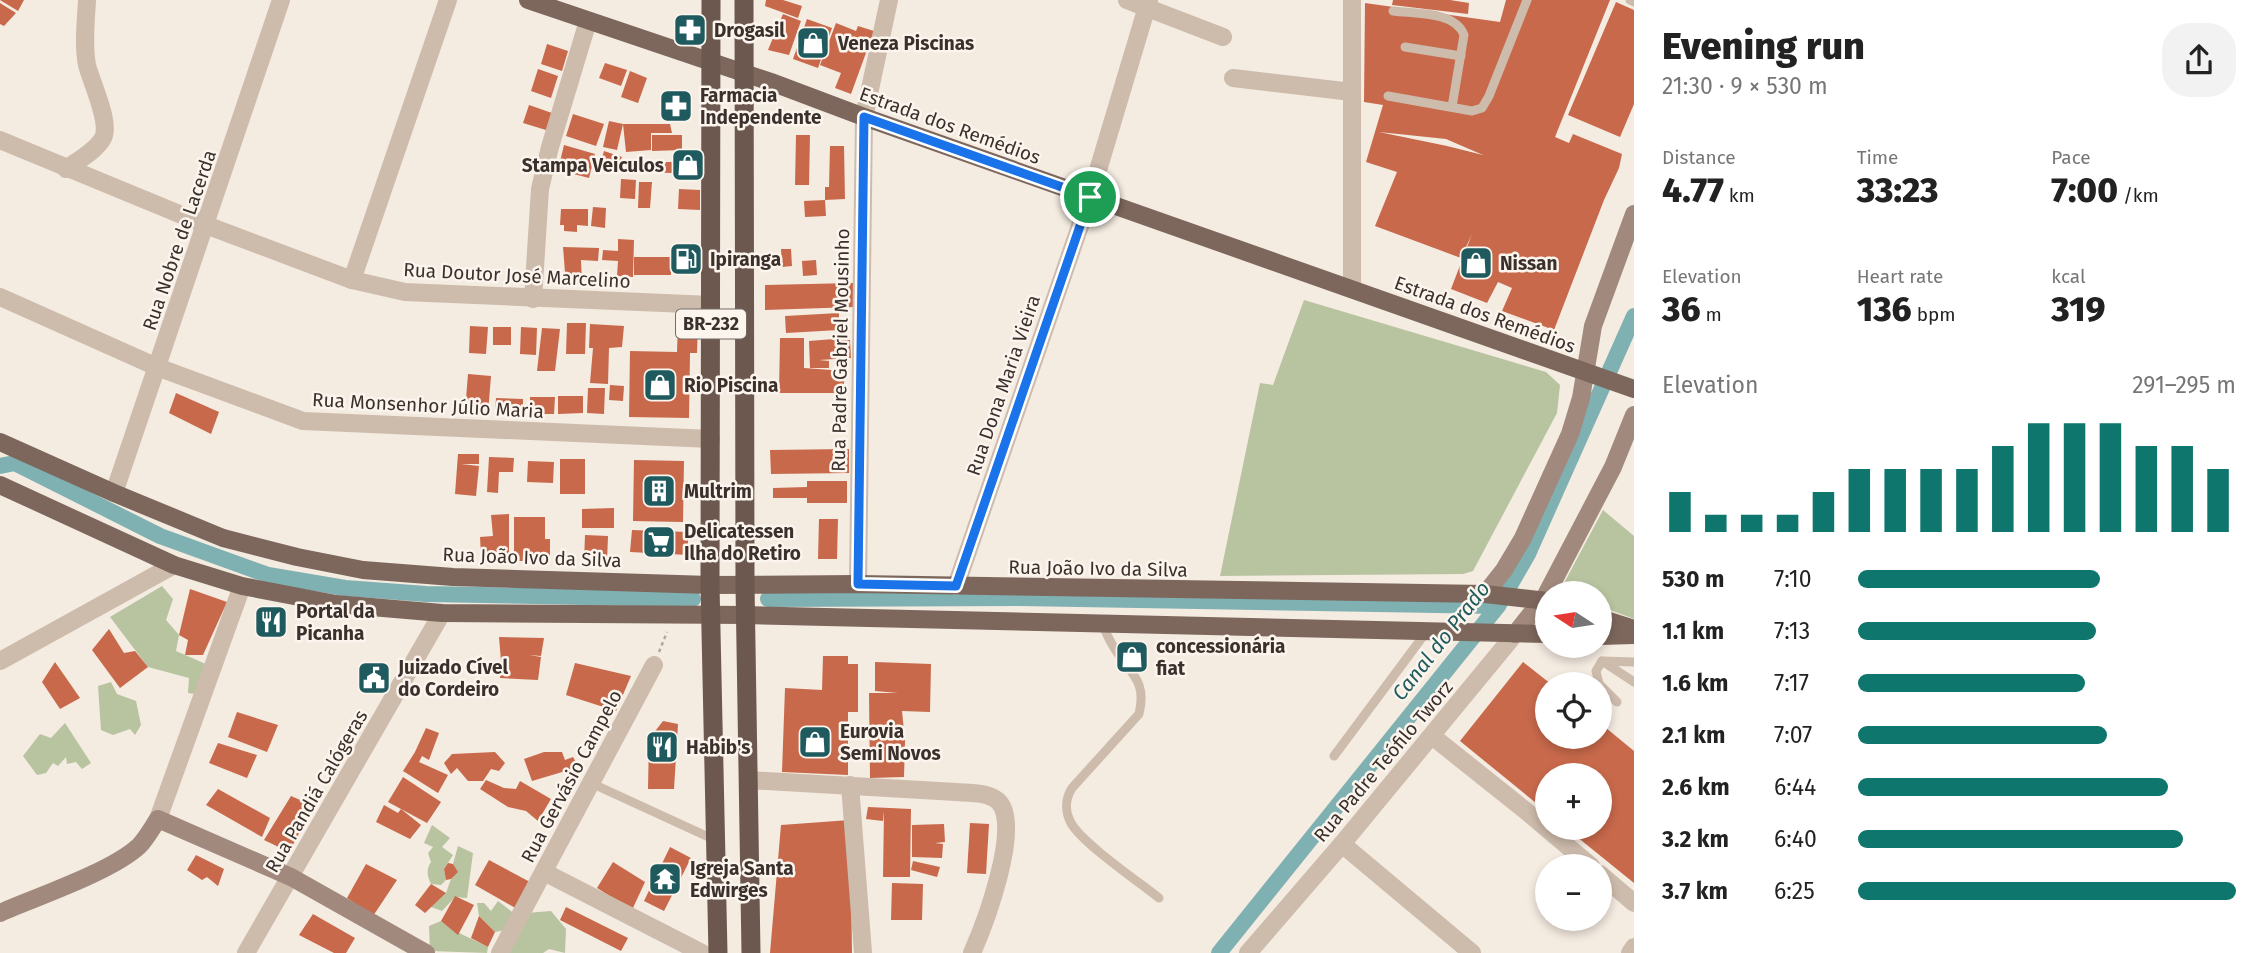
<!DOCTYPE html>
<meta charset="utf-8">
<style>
:root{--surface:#fff;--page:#f2f2f2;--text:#222;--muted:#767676;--accent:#0f766e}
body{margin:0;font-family:"Fira Sans",sans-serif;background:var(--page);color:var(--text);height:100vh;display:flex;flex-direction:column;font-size:26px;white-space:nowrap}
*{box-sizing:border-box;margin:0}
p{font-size:23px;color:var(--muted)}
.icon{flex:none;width:38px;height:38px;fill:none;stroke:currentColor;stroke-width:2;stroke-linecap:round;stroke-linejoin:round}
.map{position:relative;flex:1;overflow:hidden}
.details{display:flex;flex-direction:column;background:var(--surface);width:630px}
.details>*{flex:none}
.needle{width:46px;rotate:282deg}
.fabs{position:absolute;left:1535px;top:581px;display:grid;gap:14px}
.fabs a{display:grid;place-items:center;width:77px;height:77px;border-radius:50%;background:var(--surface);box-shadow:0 4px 10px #0003;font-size:35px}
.pin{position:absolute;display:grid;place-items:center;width:60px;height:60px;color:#fff;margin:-30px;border:4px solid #fff;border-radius:50%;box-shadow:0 2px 7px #0007}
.round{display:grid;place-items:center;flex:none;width:74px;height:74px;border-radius:28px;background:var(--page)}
.summary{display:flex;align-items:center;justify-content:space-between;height:119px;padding:0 28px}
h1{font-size:38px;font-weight:800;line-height:52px}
.stats{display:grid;grid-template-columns:repeat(3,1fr);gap:10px;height:119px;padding:7px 28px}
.stats div{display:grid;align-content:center}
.stats b{font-size:35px;font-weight:800}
.stats small{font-size:19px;font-weight:400}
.stats p{font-size:19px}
.chart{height:196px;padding:14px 28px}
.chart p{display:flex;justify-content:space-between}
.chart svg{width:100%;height:126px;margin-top:7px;stroke:var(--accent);stroke-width:6}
ul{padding:0 28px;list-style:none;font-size:23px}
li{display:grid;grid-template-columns:112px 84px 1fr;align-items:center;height:52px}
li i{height:18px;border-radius:9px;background:var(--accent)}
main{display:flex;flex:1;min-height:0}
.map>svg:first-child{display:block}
.green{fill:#b8c4a0}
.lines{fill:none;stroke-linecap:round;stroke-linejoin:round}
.canal{stroke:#7fb0b2;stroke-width:16}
.building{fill:#c8694b;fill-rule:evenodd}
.path{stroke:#b9a596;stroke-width:2.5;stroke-dasharray:3.5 3.5;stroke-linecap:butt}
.service{stroke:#cdbbac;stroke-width:9}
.minor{stroke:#cdbbac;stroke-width:18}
.tertiary{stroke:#cdbbac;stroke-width:18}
.secondary{stroke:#a18a7d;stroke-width:18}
.primary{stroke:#7d675c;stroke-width:18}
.trunk{stroke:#6c584f;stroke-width:19}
.route-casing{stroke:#fff;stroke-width:14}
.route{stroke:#1a73e8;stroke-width:9}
.labels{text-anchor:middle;stroke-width:5;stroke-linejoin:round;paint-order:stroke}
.shield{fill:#fbf5ee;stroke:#756b66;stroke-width:2}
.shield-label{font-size:18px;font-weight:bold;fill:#3b302b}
.poi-label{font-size:19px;font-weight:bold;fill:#3b302b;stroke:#fbf5ee;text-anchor:start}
.street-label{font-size:19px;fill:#3b302b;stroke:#fbf5ee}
.water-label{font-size:21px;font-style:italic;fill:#1f5a5e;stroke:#fbf5ee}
</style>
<main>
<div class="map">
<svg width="1634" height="953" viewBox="0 0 1634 953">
<rect width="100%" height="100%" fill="#f4ebe1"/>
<!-- green -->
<g class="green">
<polygon points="1304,300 1546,372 1560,385 1557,413 1473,571 1463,574 1220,576 1260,383 1273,385"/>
<polygon points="1603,510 1634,536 1634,619 1600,606 1600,593 1568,593 1563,590 1563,585"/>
<polygon points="162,586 173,599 166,620 179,635 176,651 208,665 195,694 188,693 189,678 148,667 110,617"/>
<polygon points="111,682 117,694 136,701 141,725 135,735 130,729 113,735 101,730 98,686"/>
<polygon points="65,723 91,763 82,769 76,762 67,764 66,757 58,766 53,763 46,773 37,775 23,756 40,734 51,738"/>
<path d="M432,825L450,838L442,847L453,855L444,869L446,880L441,885L431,884C427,875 426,870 431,862L428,853L433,847L424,843Z"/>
<polygon points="458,846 473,853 467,898 455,897 442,911 431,907 446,893 451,879 457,872 453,864"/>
<polygon points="498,901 516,915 506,930 495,932 479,916 477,903 484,903 491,911"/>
<polygon points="551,911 566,929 565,953 549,949 543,953 505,953 526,913"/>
<path d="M441,921C456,933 471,938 488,947L487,953L430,951L429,926Z"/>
</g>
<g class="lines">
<!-- canal -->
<g class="canal">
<polyline points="0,466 15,463 160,536 268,575 345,588 426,594 693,599"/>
<polyline points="768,599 1019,598 1498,606"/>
<polyline points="1219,953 1498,606 1528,554 1634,316"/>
</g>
</g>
<!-- building -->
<g class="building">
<polygon points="0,0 24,0 18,11"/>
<polygon points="766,0 783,0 802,6 798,18 765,6"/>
<polygon points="1393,0 1450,0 1469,3 1468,14 1392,5"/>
<path d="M1506,0H1610L1555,137L1569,143L1573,134L1622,154L1619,168L1604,200L1554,330L1502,311L1512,288L1498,282L1487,303L1451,289L1472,234L1461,258L1375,226L1397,172L1366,162L1383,105L1364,102L1365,3L1500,22ZM1379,132L1446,139L1483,155L1447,146Z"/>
<polygon points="1616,2 1634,10 1634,104 1620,137 1568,115"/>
<polygon points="0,3 16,13 4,26 0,24"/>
<polygon points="783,14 801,21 789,55 768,50"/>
<polygon points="807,19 832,28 818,68 793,59"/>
<polygon points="836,23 856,31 858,26 874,31 851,94 835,88 841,73 820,65"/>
<polygon points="547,44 568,51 562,71 541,64"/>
<polygon points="605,63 627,70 621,86 599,78"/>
<polygon points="538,69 558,76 551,98 531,91"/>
<polygon points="630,71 647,78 638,103 621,97"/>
<polygon points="667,93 690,100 685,118 662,112"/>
<polygon points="529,105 552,113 546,130 523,123"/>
<polygon points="573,114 604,124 596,146 566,136"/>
<polygon points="609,121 623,124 670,124 672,133 651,133 651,150 626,152 623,124 617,150 603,147"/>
<polygon points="652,135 682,135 682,150 652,151"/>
<polygon points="796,135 810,135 809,185 795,185"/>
<polygon points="564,145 595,154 589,178 558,170"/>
<polygon points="830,146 844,146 845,199 825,200 826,216 805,217 804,201 825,200 825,187 829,187"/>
<polygon points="604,151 622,157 619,164 602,158"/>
<polygon points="700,154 700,175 676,175 676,155"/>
<polygon points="637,162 673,162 673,173 637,172"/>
<polygon points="621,179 636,180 635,199 620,198"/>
<polygon points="639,182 652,182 650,208 638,208"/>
<polygon points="679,189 700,190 700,210 678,209"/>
<polygon points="593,207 606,208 605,228 591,226"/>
<polygon points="561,209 588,209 588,226 577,225 577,232 564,231 564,225 560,225"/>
<polygon points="618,239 634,240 633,277 617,276 618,261 602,260 603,250 618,251"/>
<polygon points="563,247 599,248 598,261 581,260 582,284 566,285"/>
<polygon points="781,249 791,249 792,266 782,267"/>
<rect x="634" y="257" width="37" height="18"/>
<polygon points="816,260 817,275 803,276 802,261"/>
<polygon points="853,283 854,307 765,310 765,285"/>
<polygon points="839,313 839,330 786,333 785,316"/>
<polygon points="567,323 586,323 585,354 566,354"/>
<polygon points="678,323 698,323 697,353 690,353 689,418 629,417 630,351 677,352"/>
<polygon points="590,324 624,326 622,347 609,348 608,384 590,383 593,348 589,348"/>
<polygon points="470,326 488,327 486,354 469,353"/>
<rect x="493" y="327" width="18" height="18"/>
<polygon points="521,327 537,328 536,355 520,354"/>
<polygon points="542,328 560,329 555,371 537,371"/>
<polygon points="780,338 804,338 804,368 845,371 843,393 779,393"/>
<polygon points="834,339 850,340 851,358 819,360 829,361 829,368 810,368 809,341"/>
<polygon points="468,374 491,376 488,413 465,411"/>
<polygon points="610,385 624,386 623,401 609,400"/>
<polygon points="588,388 605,388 604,414 587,413"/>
<polygon points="176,393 219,412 211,434 169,413"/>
<polygon points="558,396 583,396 583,413 558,414"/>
<polygon points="530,397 555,397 554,414 530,414"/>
<polygon points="496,398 523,399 523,415 495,414"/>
<polygon points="849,449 849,473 771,474 770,450"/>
<polygon points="458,454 479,454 479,464 461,464 479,466 476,496 455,494"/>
<polygon points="489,457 514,458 513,472 499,472 498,493 487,492"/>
<rect x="560" y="459" width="25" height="35"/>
<polygon points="634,460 684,461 683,522 633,521"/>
<polygon points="528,461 554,462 553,483 527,482"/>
<polygon points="807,481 847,481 847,503 807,503 807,498 773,498 773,488 807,487"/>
<polygon points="614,508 614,528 582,528 582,509"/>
<polygon points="509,514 509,554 481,555 480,537 493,536 491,515"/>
<polygon points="514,517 545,517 545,539 550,539 550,561 514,561"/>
<polygon points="819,519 838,519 837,559 818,559"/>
<polygon points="632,530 688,532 688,555 630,552"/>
<polygon points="585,535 608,536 607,562 584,561"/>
<polygon points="190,589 227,602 203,655 185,655 188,640 179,635"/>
<polygon points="109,629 124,653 135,651 148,667 120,688 92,650"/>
<polygon points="499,637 544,638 541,656 529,655 541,657 538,680 500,678 501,661"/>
<polygon points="823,656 848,656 848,664 858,664 858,712 848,712 848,775 782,772 785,688 822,690"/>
<polygon points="55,662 80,698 60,709 42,682"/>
<polygon points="875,662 931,664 930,712 902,711 905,741 904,777 870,778 869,693 898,693 875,691"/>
<polygon points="1523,662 1551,684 1547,684 1547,737 1600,737 1600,723 1634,751 1634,883 1566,828 1600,828 1600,775 1547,775 1547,812 1460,741"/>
<polygon points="575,663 631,676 616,711 566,695"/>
<polygon points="237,712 278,725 267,752 228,737"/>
<polygon points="663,721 678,724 674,789 648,789 649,739"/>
<polygon points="426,728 439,733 429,760 422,756 419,762 448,775 438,793 403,771 415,752"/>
<polygon points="218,743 257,755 247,778 209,763"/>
<polygon points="495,752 505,763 499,771 491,769 483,781 468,781 457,768 451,774 444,763 452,754"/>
<polygon points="544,752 562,752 565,760 573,757 579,767 532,781 524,759"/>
<polygon points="403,777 441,802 427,823 388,802"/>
<polygon points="486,780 504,788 516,789 520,781 551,799 538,821 526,811 508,807 480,789"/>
<polygon points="218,789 270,818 262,837 206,805"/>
<polygon points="291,796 314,806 289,852 264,840"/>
<polygon points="384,805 398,813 401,809 421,825 410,839 376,822"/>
<polygon points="868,807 911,809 910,877 883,877 884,811 883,821 866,819"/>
<polygon points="850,820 852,953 770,953 781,825"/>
<polygon points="970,823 989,824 986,874 967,873"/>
<polygon points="944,824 945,842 935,843 943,844 942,858 912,857 912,825"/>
<polygon points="670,847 691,858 664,911 644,901"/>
<polygon points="196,855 224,869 218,886 207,877 202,880 187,870"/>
<polygon points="489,860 530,882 517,909 475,885"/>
<polygon points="913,861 940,867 937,877 911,870"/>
<polygon points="613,862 645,882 632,910 597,888"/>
<polygon points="448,863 453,864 458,872 451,879 446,880 444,869"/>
<polygon points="366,864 397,880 373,916 347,898"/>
<polygon points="892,883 923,884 922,920 891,920"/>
<polygon points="431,884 446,893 425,913 415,905"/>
<polygon points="455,896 474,905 458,935 441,921"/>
<polygon points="566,907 628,938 621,951 560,920"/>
<polygon points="313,914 355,938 346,953 334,953 299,935"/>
<polygon points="479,916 495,932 488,947 471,938"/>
</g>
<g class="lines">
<!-- path -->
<polyline class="path" points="659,652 667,632"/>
<!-- service -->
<g class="service">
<polyline points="1630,0 1634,2"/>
<path d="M1393,11C1415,14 1455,11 1464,35L1452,107"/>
<polyline points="1405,47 1461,56"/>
<polyline points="1388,96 1472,111 1482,108 1489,96 1527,0"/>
<path d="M1102,623C1105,630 1108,638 1112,644C1127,672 1148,678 1139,714L1072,788C1065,799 1065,812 1071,823C1082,843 1139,882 1159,898"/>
<polyline points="1602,661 1634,682"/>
<polyline points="1599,684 1596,671 1602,661 1634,662"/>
<polyline points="1600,685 1617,702"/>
<polyline points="1334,756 1427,631"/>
<polyline points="591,783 715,840"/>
</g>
<!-- minor -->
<g class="minor">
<polyline points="1127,0 1223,37"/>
<polyline points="1352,0 1352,289"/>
<polyline points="1233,78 1352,92"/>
<polyline points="0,140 206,225 352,280 405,292 711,305"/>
<path d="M66,169C77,161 96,151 103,138C111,122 91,82 87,65C83,44 86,21 87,0"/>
<polyline points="352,280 448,0"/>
<polyline points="0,297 157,367 303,421 711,439"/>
<polyline points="533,299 540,189 550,147 588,21"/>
<polyline points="858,584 864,117 889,0"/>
<polyline points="956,586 1090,197 1149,0"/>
<polyline points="0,661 174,565"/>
<polyline points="1432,736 1526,811 1591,866"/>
<path d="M748,780L956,792C969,793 988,792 998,801C1023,824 984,926 972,953"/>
<polyline points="850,785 863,953"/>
<polyline points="158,819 242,586"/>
<polyline points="1342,844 1472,953"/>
<polyline points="544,872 702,953"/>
<polyline points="1600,874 1634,903"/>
<polyline points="246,953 442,613"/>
<polyline points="500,953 654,665"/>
<polyline points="1630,953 1634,947"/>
</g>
<!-- tertiary -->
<g class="tertiary">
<polyline points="114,493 281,0"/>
<polyline points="1248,953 1342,844 1515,634"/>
</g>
<!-- secondary -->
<g class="secondary">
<polyline points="1547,593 1613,467 1634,415"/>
<polyline points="1485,594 1504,570 1523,538 1570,434 1581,398 1593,326 1634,214"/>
<polyline points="1515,634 1547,594"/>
<path d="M0,913C36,897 111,872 139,846C146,839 152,828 158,819L291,877L426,953"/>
</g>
<!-- primary -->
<g class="primary">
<polyline points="528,0 771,82 864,117 1634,389"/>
<polyline points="0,442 114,493 223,538 297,557 363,570 453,577 710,585 858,584 1485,594 1547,601"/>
<polyline points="0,485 174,565 242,586 336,604 442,613 745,615 1547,634"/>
<polyline points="1600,618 1634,629"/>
<polyline points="1600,636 1634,635"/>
</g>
<!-- trunk -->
<g class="trunk">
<polyline points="711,0 710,585 718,953"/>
<polyline points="744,0 745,585 751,953"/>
</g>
</g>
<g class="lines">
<defs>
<polygon id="route" points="864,117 1090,197 956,586 858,584"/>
</defs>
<!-- route casing -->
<use href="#route" class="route-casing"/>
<!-- route -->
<use href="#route" class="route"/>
</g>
<!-- icons -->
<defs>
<symbol id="pharmacy-square" viewBox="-11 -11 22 22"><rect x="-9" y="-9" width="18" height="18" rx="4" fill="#1f5a5e" stroke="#fbf5ee"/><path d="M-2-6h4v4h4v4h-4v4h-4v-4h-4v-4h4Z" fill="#fff"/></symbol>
<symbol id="shop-square" viewBox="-11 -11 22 22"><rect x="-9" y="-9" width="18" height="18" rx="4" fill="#1f5a5e" stroke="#fbf5ee"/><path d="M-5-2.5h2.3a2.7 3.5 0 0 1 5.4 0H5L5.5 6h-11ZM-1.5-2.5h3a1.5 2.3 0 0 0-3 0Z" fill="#fff"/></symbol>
<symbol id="fuel-square" viewBox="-11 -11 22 22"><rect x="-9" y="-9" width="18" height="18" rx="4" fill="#1f5a5e" stroke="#fbf5ee"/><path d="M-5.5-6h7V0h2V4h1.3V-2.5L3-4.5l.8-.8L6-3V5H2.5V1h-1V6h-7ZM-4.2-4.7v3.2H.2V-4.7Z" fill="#fff"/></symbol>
<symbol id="building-square" viewBox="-11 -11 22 22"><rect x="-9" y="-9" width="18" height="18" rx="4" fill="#1f5a5e" stroke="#fbf5ee"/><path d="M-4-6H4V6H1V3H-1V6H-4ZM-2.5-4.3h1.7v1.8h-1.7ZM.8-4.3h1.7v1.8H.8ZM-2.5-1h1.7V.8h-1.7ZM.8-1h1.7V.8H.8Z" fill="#fff"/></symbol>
<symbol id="supermarket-square" viewBox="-11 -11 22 22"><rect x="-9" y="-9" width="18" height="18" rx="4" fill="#1f5a5e" stroke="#fbf5ee"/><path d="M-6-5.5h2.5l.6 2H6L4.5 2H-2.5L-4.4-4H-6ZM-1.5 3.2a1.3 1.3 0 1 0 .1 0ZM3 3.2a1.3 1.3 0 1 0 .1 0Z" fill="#fff"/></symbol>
<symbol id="restaurant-square" viewBox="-11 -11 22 22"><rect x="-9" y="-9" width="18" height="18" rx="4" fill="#1f5a5e" stroke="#fbf5ee"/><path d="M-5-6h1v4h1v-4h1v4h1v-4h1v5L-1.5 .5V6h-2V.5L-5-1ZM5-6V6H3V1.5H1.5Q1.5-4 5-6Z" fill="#fff"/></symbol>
<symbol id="civic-square" viewBox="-11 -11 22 22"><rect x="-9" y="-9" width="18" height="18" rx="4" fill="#1f5a5e" stroke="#fbf5ee"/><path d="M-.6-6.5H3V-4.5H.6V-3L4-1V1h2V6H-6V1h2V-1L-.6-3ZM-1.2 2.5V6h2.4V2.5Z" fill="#fff"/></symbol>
<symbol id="temple-square" viewBox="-11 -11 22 22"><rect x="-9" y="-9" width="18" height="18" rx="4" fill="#1f5a5e" stroke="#fbf5ee"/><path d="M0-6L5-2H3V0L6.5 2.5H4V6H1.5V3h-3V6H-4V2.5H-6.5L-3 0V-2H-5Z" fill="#fff"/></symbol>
</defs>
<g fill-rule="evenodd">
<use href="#pharmacy-square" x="671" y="11" width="38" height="38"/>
<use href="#shop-square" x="794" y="24" width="38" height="38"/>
<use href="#pharmacy-square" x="657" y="87" width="38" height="38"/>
<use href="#shop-square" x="669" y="146" width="38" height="38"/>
<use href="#fuel-square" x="667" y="240" width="38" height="38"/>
<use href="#shop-square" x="1457" y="244" width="38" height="38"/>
<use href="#shop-square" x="641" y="366" width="38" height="38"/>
<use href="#building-square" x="640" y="472" width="38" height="38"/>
<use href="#supermarket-square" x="640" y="523" width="38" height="38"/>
<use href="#restaurant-square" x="252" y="603" width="38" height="38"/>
<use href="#shop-square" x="1113" y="638" width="38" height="38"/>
<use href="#civic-square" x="355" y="659" width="38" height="38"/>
<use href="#shop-square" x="796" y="723" width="38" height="38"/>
<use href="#restaurant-square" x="643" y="728" width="38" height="38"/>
<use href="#temple-square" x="646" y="860" width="38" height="38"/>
</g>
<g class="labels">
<!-- shield labels -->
<rect class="shield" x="676" y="309.5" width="70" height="29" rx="5"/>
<g class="shield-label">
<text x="711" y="330">BR-232</text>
</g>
<!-- poi labels -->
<g class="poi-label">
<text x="714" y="37">Drogasil</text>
<text x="838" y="50">Veneza Piscinas</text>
<text x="700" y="102">Farmacia<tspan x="700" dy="22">Independente</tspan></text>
<text x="664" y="172" text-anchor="end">Stampa Veiculos</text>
<text x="710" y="266">Ipiranga</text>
<text x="1500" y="270">Nissan</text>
<text x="684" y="392">Rio Piscina</text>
<text x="684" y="498">Multrim</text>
<text x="684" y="538">Delicatessen<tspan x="684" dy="22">Ilha do Retiro</tspan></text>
<text x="296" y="618">Portal da<tspan x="296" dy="22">Picanha</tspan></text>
<text x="1156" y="653">concessionária<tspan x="1156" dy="22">fiat</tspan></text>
<text x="398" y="674">Juizado Cível<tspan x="398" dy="22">do Cordeiro</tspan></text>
<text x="840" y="738">Eurovia<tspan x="840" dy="22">Semi Novos</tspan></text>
<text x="686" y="754">Habib's</text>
<text x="690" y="875">Igreja Santa<tspan x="690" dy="22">Edwirges</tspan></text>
</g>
<!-- street labels -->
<g class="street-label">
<text transform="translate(950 125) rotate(20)" y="7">Estrada dos Remédios</text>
<text transform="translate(179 240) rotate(-71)" y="7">Rua Nobre de Lacerda</text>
<text transform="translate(517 275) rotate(3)" y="7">Rua Doutor José Marcelino</text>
<text transform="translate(1485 314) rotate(20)" y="7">Estrada dos Remédios</text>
<text transform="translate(840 350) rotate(-89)" y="7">Rua Padre Gabriel Mousinho</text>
<text transform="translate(1003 385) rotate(-71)" y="7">Rua Dona Maria Vieira</text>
<text transform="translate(428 405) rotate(3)" y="7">Rua Monsenhor Júlio Maria</text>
<text transform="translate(532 557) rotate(2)" y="7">Rua João Ivo da Silva</text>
<text transform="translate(1098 568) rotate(1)" y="7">Rua João Ivo da Silva</text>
<text transform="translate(1383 761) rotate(-50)" y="7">Rua Padre Teófilo Tworz</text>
<text transform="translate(571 776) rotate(-62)" y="7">Rua Gervásio Campelo</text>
<text transform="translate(316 791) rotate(-60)" y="7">Rua Pandiá Calógeras</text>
</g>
<!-- water labels -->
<g class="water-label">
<text transform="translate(1441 641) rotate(-52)" y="7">Canal do Prado</text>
</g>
</g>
</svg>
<div class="fabs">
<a><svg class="needle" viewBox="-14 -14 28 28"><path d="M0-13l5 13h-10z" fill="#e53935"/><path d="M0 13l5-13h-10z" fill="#767676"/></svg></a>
<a><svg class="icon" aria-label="locate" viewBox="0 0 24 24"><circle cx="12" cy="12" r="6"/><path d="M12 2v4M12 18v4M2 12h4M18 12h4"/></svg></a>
<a>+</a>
<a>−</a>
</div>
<div class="pin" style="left:1090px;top:197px;background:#1e9e55"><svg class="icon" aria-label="arrive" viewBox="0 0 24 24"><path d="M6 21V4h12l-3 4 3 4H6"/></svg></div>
</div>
<section class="details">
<div class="summary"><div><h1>Evening run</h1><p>21:30 · 9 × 530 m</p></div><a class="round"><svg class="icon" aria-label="share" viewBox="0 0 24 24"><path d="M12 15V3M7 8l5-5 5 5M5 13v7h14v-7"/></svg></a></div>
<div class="stats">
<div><p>Distance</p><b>4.77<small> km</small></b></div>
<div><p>Time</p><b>33:23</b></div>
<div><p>Pace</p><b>7:00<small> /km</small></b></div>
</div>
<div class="stats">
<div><p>Elevation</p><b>36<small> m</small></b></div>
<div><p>Heart rate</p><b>136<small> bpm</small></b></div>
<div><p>kcal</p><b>319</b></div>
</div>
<div class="chart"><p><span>Elevation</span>291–295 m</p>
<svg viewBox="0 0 160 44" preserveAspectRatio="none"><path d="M5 44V30M15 44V38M25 44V38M35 44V38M45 44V30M55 44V22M65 44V22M75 44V22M85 44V22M95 44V14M105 44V6M115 44V6M125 44V6M135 44V14M145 44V14M155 44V22"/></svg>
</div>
<ul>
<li><b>530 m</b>7:10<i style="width:64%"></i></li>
<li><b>1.1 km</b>7:13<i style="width:63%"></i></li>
<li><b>1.6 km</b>7:17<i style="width:60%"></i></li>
<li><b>2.1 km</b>7:07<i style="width:66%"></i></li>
<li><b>2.6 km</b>6:44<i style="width:82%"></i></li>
<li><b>3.2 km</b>6:40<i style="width:86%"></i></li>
<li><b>3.7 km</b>6:25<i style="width:100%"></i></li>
</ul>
</section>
</main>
